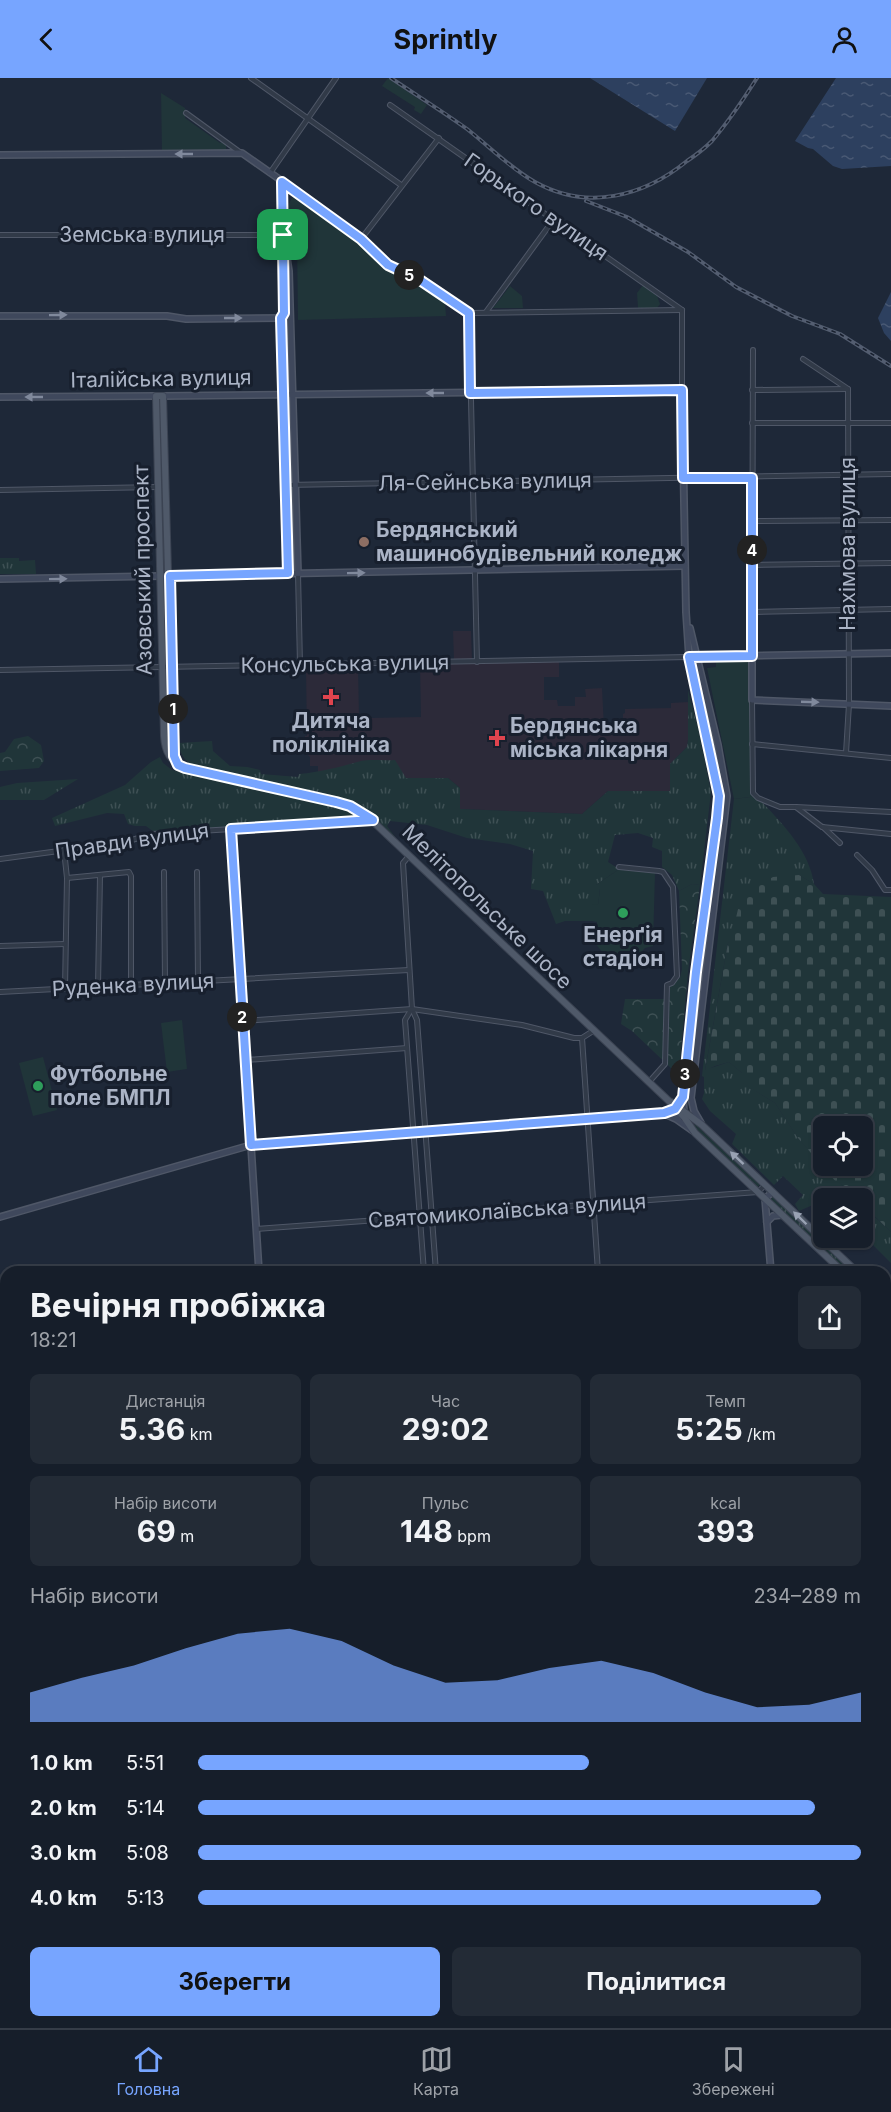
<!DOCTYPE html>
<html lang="uk">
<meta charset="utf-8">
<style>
:root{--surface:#161e2a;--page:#232b36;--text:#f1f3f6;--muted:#9ea2a8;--line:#353c47;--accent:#77a5ff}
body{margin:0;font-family:Inter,sans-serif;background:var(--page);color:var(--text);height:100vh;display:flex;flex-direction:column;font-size:22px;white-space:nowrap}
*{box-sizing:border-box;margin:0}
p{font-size:20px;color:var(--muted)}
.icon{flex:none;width:33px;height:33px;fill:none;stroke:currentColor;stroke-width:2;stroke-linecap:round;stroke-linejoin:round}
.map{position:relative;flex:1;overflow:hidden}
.panel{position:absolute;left:0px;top:1188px;width:891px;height:762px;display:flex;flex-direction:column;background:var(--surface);border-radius:18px 18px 0 0;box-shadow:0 2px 4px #0004,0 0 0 2px var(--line)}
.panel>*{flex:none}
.controls{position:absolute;left:813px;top:1038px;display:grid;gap:12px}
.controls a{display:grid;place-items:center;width:60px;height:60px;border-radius:9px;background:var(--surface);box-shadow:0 2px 4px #0004,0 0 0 2px var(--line);font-size:30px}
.pin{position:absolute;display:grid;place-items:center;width:51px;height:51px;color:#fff;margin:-26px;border-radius:12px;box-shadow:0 3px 9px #0006}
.km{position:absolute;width:30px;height:30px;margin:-15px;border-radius:50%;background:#222;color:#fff;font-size:16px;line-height:30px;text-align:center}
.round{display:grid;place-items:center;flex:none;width:63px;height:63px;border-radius:9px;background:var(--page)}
.headline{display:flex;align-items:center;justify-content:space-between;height:102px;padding:0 30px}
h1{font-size:33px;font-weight:700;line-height:45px}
.figures{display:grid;grid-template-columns:repeat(3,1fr);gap:9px;height:102px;padding:6px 30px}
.figures div{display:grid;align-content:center;border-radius:9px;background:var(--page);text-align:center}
.figures b{font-size:30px;font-weight:700}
.figures small{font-size:16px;font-weight:400}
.figures p{font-size:16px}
.chart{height:168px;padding:12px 30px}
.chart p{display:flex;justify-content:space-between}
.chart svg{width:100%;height:108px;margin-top:6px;fill:var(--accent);opacity:.7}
.action{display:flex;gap:12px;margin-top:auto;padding:12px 30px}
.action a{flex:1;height:69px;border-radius:9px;background:var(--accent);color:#111;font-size:24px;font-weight:700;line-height:69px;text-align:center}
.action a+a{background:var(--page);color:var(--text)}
ul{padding:0 30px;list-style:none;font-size:20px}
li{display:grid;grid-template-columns:96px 72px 1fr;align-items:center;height:45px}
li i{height:15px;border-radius:8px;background:var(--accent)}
header{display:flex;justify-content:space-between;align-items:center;height:78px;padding:0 30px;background:var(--accent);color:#111;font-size:27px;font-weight:700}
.menu{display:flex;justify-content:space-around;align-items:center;height:84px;border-top:2px solid var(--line);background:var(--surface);font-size:16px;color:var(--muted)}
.menu a{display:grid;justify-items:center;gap:3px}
.menu .current{color:var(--accent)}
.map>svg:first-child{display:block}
.medical{fill:#2c2a39}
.grass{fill:url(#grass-tufts)}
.forest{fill:url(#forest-crowns)}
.cemetery{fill:url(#cemetery-stones);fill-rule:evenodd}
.park{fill:#203539}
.water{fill:url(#water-ripples)}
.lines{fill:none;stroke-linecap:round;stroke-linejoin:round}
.street-casing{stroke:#4f5767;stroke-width:6}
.secondary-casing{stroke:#4f5767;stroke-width:8}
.primary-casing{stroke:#3b4352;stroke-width:8}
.street{stroke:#313a48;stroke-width:4}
.secondary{stroke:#3f485c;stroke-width:5}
.primary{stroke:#4f5969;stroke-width:6}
.rail-casing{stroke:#535d70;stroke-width:4}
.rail{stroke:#171f2d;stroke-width:1.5;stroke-dasharray:4.5;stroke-linecap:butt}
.oneway{fill:#80899c}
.oneway2{fill:#99a2b3}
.route-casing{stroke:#fff;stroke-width:12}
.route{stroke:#77a5ff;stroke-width:8}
.education-dot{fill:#8d6e63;stroke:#171f2d;stroke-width:2}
.health-dot{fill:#e0444e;stroke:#171f2d;stroke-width:2}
.leisure-dot{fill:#2e9e5b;stroke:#171f2d;stroke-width:2}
.labels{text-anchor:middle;stroke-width:6;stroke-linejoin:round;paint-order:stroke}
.street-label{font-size:21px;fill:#abb4c6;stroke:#171f2d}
.poi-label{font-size:21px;font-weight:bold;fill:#abb4c6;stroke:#171f2d;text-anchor:start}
</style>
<header><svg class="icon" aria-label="back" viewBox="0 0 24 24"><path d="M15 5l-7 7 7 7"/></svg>Sprintly<svg class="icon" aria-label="person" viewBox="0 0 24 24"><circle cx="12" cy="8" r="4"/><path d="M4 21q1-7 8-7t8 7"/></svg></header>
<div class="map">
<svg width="891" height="1950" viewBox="0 0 891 1950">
<defs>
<pattern id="grass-tufts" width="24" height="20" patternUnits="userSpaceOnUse" patternTransform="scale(1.5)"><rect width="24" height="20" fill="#203539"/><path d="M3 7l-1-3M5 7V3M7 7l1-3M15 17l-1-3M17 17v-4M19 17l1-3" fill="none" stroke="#3e5054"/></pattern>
<pattern id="forest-crowns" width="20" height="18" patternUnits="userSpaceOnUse" patternTransform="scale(1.5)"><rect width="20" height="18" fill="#203539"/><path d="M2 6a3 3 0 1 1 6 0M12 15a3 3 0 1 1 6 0" fill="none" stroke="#3e5054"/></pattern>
<pattern id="cemetery-stones" width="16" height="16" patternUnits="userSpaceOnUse" patternTransform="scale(1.5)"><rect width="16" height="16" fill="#203539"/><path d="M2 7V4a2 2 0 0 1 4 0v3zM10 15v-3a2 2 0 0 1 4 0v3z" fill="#3e5054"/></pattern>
<pattern id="water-ripples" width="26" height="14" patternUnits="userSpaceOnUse" patternTransform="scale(1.5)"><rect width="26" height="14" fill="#2d405f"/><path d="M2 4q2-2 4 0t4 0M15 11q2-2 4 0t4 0" fill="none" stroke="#495974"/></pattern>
</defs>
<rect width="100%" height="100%" fill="#1e2838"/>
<!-- medical -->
<g class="medical">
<polygon points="453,553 471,553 472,582 454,583"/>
<polygon points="559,584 559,599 544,599 544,622 557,622 558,628 575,628 575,619 586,619 585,611 602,610 604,649 623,648 623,636 625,635 625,631 671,630 671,625 688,624 688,662 687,669 670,686 670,713 608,713 582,736 460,731 460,710 448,700 406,700 362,683 350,688 318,695 318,688 310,688 310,679 305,674 305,658 307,658 306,593 317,592 317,588 358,587 359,638 369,640 421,639 420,586"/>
</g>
<!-- grass -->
<g class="grass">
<polygon points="0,480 19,480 19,483 35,482 36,496 0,496"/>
<polygon points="697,590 724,718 702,894 689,1017 687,1017 699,894 721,718 694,591"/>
<path d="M688,612L698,650L711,714L700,807L692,806L679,813L672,797L662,789V773L652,769L653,760L638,755L615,757L608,784L619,791L596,807L600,811L598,827H592V843H565L556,846L543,813L531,811L533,773L510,766L467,760L427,747L390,743L387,748L396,760L368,734L350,724L196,690C185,683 180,677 179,665L212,663L213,673L230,688L247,689L260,692L261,696L298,699L299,696C322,694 339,689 361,683C371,681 384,683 395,682L406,700H448L460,710V731L582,736L608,713H670V686L687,669L688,662Z"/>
<polygon points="160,679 163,685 172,692 333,728 350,733 362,740 154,754 146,748 135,748 128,746 124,736 107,735 55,748 52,740 125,707 151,684"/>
<polygon points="78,701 44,722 0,722 0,709 17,705"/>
<path d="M753,715C777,740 809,770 814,806L799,797L728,865L705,992L729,984L742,995L743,1005L775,1025L798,1060L837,1104L841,1106L856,1120H824L823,1126H815L799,1133L795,1126L803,1117L783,1098L774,1107L732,1066L736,1056L710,1033L702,1021L704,1015V999L702,998L734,721L750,719Z"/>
<polygon points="695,1046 759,1105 759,1108 756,1109 693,1050"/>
<polygon points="772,1119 774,1119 854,1194 847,1194 771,1123"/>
<polygon points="862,1127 891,1154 891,1185 867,1161 872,1155 868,1151 865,1153 863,1150"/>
<polygon points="0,1787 2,1795 6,1794 6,1944 61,1944 62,1950 0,1950"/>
</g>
<!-- forest -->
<g class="forest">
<polygon points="28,658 41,667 44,683 39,690 0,693 0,675 5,674 14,661"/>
<polygon points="692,806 700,807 688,894 679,993 673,992 632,953 621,946 625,921 670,921 670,908 680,900 682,891 679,813"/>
</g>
<!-- cemetery -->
<path class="cemetery" d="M799,797L814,806L823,816L891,819V1154L863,1127L862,1120H856L841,1106L837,1105L798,1060L775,1025L742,1005V995L729,984L715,988L705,993L728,865L731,861L739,827L759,807L773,799ZM824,1048H862V1088H824Z"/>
<!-- park -->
<g class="park">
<polygon points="388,0 427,27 421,36 414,32 415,29 382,8"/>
<polygon points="161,15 185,30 185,40 220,65 223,63 226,66 226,73 162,74"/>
<path d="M293,119H297L360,166L386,190L418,205L445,224L446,238L298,242L297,161C290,151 284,128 293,119Z"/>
<polygon points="643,207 657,218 660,226 657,230 638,230 637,215"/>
<polygon points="510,208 522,218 523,230 493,230"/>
<polygon points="749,581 751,585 753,715 750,719 734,721 707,590 716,589 716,582"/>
<polygon points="619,791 655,795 653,868 645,870 640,875 639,885 611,885 595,865 597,844 592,843 592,827 598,826 600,811 596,811 596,807"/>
<polygon points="182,942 187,991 167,994 161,945"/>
<polygon points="43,979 57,1032 33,1038 19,985"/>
</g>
<!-- water -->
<g class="water">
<polygon points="590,0 707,0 675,53"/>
<polygon points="836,0 891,0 891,88 842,91 833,88 813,71 808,70 795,63"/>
<polygon points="891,214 891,263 884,255 878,240"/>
</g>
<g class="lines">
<defs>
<g id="street">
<polyline points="251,0 401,107"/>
<polyline points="390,27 682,232"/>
<polyline points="186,35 241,75"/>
<polyline points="270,95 336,0"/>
<polyline points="282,103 361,161 388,187 420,202 469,235"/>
<polyline points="0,157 283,157"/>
<polyline points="361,161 439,60"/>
<polyline points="682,232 682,312"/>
<polyline points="486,234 554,141"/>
<polyline points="469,235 477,584"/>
<polyline points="469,235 681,232"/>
<polyline points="803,281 848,311 849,626 846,675"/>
<polyline points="752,312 848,311"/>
<polyline points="752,345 891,345"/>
<polyline points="286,407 891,396"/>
<polyline points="0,412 157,409"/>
<polyline points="752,443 891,442"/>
<polyline points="752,487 891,485"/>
<polyline points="298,495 300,587"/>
<polyline points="751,534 891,531"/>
<polyline points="752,578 753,272"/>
<polyline points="0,592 689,579"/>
<polyline points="752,622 753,715 758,720 780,729 796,729 822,749 891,756"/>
<polyline points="752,666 891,680"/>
<polyline points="796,729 891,734"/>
<polyline points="823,749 840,765"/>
<polyline points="64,772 67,800 65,910"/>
<polyline points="857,777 872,792 885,812 891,812"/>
<polyline points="409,778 403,785 412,931 417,942 436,1194"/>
<polyline points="0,781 125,764 152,756 372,742"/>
<polyline points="619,789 659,793 663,794 673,809 677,898 672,905 667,907 665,986 649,1004"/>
<polyline points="164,794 165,905"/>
<polyline points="197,794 198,903"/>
<polyline points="67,800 129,794 131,798 131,907"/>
<polyline points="0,868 65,866"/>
<polyline points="98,908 100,797"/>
<polyline points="0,914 409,892"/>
<polyline points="411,932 405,942 424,1194"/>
<polyline points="242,943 412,931 522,947 574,960 582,960 593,953"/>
<polyline points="582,960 598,1194"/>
<polyline points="246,982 407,970"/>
<polyline points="256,1151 758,1114 765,1107"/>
<polyline points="885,1275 891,1275"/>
<polyline points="885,1449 891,1448"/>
<polyline points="885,1531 891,1530"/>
<polyline points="0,1542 6,1541"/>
<polyline points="0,1581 6,1580"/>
<polyline points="885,1588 891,1587"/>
<polyline points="885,1650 891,1650"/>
<polyline points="0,1659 6,1657"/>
<polyline points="885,1714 891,1713"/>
<polyline points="151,1944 151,1950"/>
<polyline points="320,1944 320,1950"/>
<polyline points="422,1944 422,1950"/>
<polyline points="866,1944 866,1950"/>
<polyline points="69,1947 111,1944"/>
</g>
<g id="secondary">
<polyline points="0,77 242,75 282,103 284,235 281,240 288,495"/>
<polyline points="286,173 289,193 298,495"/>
<polyline points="0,238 167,238 186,241 283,240"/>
<polyline points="163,318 682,312 686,534 689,579 719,718 696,894 683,1019 684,1034"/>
<polyline points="0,319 156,318"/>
<polyline points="0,501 685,488"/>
<polyline points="690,550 718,667 727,718 691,1020 694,1033 701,1045"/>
<polyline points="752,578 752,622 891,628"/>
<polyline points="694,579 891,575"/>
<polyline points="231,751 259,1194"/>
<polyline points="665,1036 676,1041 693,1053"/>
<polyline points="0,1139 251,1067 664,1035 684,1039"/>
<polyline points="767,1144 773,1138 782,1137"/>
<polyline points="771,1194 765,1121 772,1114"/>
<polyline points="885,1360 891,1359"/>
<polyline points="0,1491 6,1489"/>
<polyline points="0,1697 6,1718"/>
<polyline points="885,1858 891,1857"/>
<polyline points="68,1944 70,1950"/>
</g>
<g id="primary">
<path d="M178,687L173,669L163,318H156L164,658C165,674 170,683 185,690L336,724L364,735L670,1024L684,1039L695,1055L843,1194"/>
<polyline points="671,1024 702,1047 857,1194"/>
<polyline points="885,1220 891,1225"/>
<polyline points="885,1234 891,1239"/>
</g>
</defs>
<!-- street casing -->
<use href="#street" class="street-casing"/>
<!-- secondary casing -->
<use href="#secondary" class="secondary-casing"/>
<!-- primary casing -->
<use href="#primary" class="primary-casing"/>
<!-- street -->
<use href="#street" class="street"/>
<!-- secondary -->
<use href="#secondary" class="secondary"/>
<!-- primary -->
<use href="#primary" class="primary"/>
<defs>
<g id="rail">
<path d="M391,0C416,17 442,33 467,51C490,69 510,90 535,104C587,133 643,119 687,83C696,77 705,70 712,63C729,43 743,22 757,0"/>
<polyline points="586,123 627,139 688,174 736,209 792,238 840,256 891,288"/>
</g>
</defs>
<!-- rail casing -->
<use href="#rail" class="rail-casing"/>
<!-- rail -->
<use href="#rail" class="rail"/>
</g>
<!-- one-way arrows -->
<defs><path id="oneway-solid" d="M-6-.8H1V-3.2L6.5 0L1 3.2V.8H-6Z" transform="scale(1.5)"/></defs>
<g class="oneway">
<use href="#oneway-solid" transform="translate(184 76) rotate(180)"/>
<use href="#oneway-solid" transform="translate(58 237) rotate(-1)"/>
<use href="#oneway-solid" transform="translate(233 240)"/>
<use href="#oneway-solid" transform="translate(435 315) rotate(180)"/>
<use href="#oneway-solid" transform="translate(34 319) rotate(180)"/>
<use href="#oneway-solid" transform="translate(356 495) rotate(-1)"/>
<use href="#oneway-solid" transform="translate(58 501) rotate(-1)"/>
<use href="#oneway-solid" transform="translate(810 624) rotate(2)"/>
</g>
<g class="oneway2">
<use href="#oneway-solid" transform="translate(737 1080) rotate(-137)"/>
<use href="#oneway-solid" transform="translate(800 1140) rotate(-136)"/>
</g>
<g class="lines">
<defs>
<polygon id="route" points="282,104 361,161 388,187 420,202 469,235 470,315 682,312 683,400 752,400 752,578 689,579 719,718 717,740 696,894 683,1019 675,1031 664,1035 251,1067 231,751 373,742 350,728 336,724 185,690 178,687 174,678 170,498 288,495 281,240 284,235"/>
</defs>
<!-- route casing -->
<use href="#route" class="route-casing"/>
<!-- route -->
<use href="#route" class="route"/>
</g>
<!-- markers -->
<circle class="education-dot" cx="364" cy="464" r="6"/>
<g class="health-dot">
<path d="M328 610h6v6h6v6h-6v6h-6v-6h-6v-6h6z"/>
<path d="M494 651h6v6h6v6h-6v6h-6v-6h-6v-6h6z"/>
</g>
<g class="leisure-dot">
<circle cx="623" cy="835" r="6"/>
<circle cx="38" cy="1008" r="6"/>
</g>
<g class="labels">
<!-- street labels -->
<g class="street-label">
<text transform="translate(536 129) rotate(35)" y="7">Горького вулиця</text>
<text x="142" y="164">Земська вулиця</text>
<text transform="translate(161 301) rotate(-1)" y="7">Італійська вулиця</text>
<text transform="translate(485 404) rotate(-1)" y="7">Ля-Сейнська вулиця</text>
<text transform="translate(848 466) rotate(-90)" y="7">Нахімова вулиця</text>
<text transform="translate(143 492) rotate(-91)" y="7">Азовський проспект</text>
<text transform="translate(345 586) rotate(-1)" y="7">Консульська вулиця</text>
<text transform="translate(132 763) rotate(-8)" y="7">Правди вулиця</text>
<text transform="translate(487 829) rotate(44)" y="7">Мелітопольське шосе</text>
<text transform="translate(133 907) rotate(-3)" y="7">Руденка вулиця</text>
<text transform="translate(507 1133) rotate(-4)" y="7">Святомиколаївська вулиця</text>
</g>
<!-- poi labels -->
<g class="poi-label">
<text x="376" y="459">Бердянський<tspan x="376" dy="24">машинобудівельний коледж</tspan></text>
<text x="331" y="650" text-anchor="middle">Дитяча<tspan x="331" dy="24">поліклініка</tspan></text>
<text x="510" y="655">Бердянська<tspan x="510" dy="24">міська лікарня</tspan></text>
<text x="623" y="864" text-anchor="middle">Енерґія<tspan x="623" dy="24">стадіон</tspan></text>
<text x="50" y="1003">Футбольне<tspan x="50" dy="24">поле БМПЛ</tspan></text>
</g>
</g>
</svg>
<div class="controls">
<a><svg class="icon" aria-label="locate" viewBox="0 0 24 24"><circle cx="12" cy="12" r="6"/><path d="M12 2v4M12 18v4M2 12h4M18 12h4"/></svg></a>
<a><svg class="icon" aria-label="layers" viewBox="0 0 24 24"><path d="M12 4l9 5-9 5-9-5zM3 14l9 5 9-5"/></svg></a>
</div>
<div class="pin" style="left:283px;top:157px;background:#1e9e55"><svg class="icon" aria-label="arrive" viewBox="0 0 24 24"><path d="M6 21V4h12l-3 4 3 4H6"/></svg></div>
<b class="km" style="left:173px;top:631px">1</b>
<b class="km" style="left:242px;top:939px">2</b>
<b class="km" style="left:685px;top:996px">3</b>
<b class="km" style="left:752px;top:472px">4</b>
<b class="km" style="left:409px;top:197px">5</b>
<section class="panel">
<div class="headline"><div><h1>Вечірня пробіжка</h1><p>18:21</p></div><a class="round"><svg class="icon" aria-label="share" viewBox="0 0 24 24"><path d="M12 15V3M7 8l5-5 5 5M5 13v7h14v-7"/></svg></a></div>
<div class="figures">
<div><p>Дистанція</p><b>5.36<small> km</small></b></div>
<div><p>Час</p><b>29:02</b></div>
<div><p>Темп</p><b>5:25<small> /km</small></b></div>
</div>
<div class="figures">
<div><p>Набір висоти</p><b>69<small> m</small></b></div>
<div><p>Пульс</p><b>148<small> bpm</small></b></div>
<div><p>kcal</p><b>393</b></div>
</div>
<div class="chart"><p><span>Набір висоти</span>234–289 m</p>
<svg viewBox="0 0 160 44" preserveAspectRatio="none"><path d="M0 44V32L10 26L20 21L30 14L40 8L50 6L60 11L70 21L80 28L90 27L100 22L110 19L120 24L130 32L140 38L150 37L160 32V44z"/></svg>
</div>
<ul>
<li><b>1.0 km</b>5:51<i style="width:59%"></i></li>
<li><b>2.0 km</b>5:14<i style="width:93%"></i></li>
<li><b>3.0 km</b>5:08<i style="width:100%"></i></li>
<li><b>4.0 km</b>5:13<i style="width:94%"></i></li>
</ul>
<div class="action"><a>Зберегти</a><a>Поділитися</a></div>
</section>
</div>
<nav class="menu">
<a class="current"><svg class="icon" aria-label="home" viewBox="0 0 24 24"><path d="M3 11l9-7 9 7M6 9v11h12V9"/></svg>Головна</a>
<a><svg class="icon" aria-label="map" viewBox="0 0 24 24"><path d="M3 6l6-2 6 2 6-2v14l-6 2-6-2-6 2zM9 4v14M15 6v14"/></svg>Карта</a>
<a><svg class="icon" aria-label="saved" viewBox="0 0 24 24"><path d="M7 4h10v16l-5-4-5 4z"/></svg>Збережені</a>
</nav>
